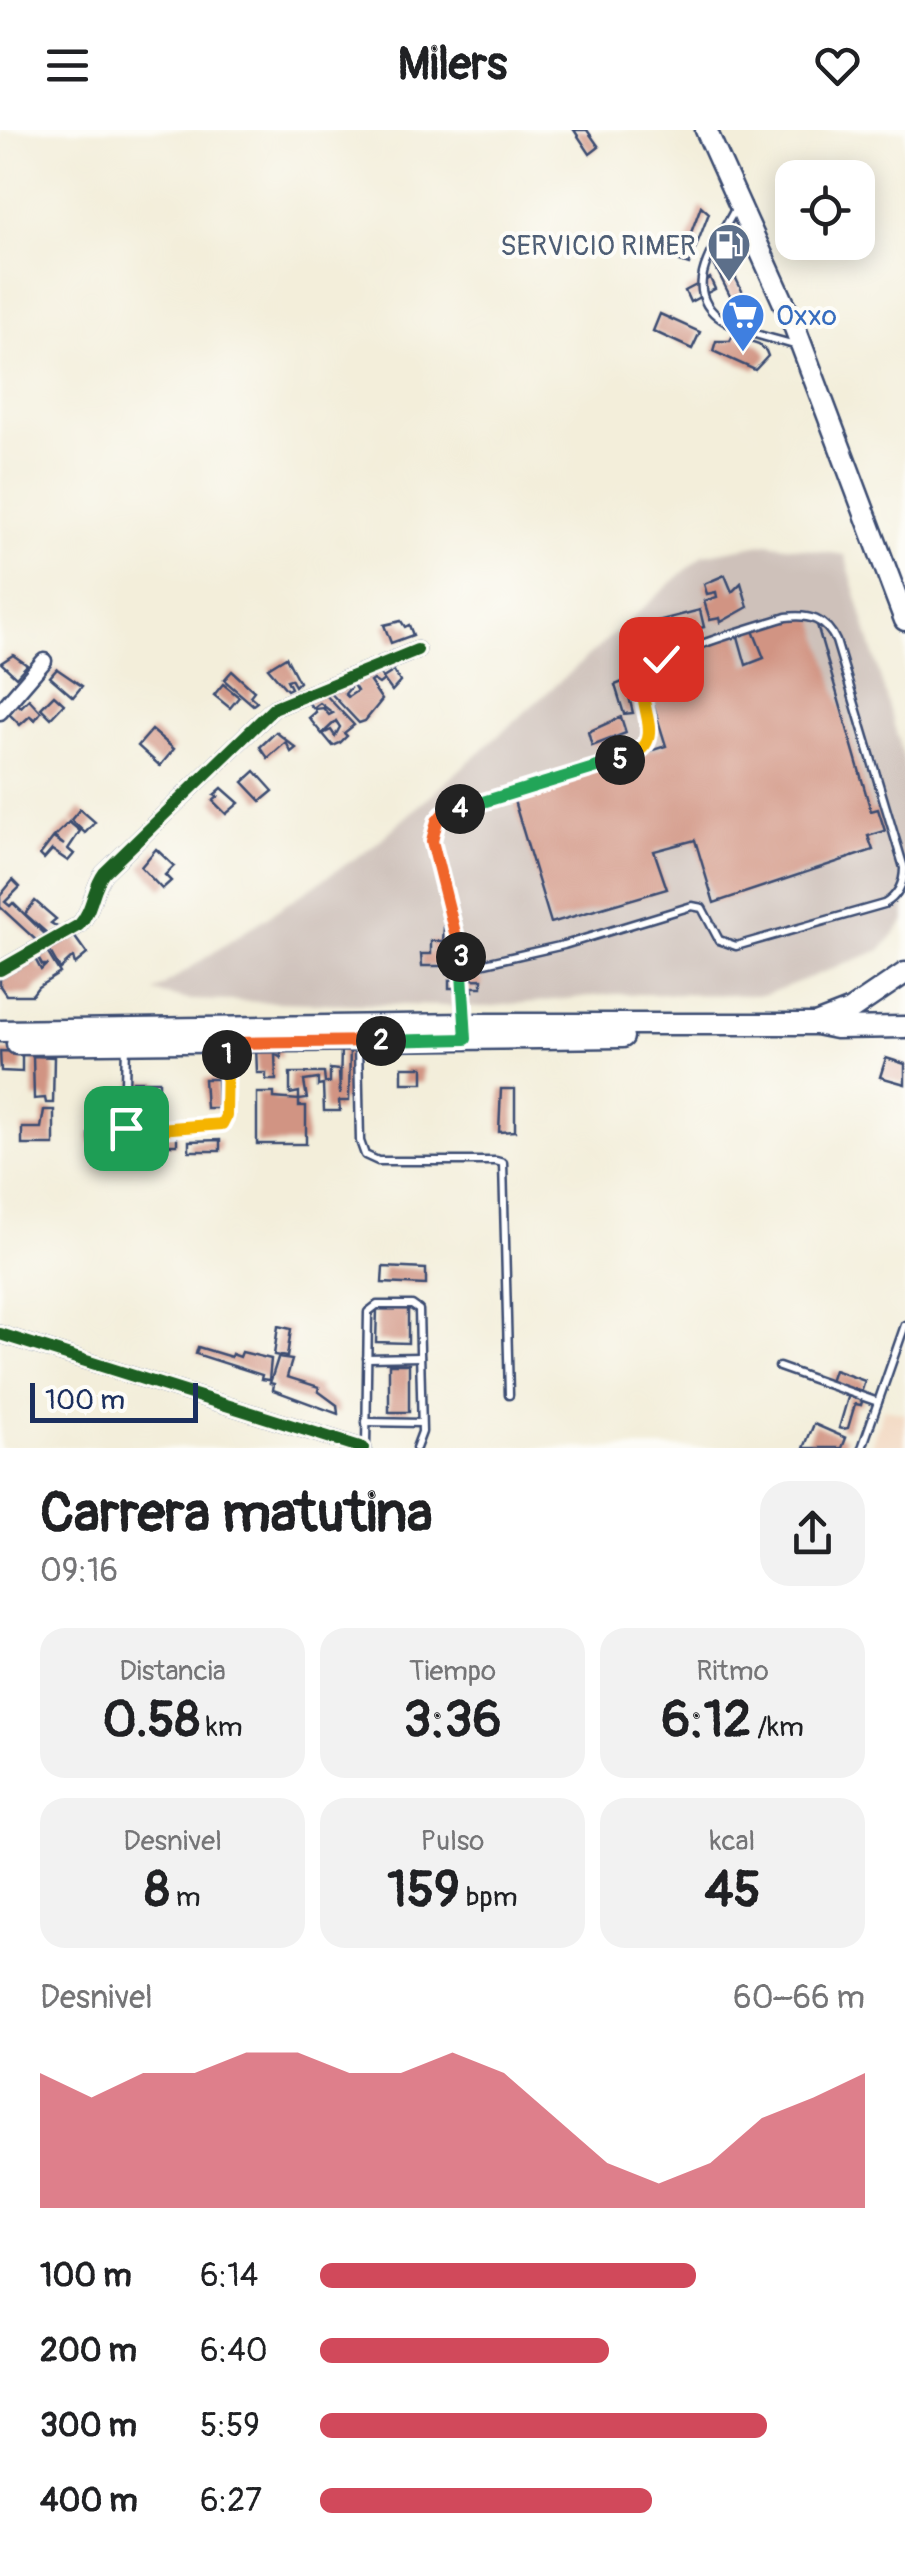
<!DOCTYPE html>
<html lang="es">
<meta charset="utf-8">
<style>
:root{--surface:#fff;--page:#f2f2f2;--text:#202124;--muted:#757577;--accent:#d1495b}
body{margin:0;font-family:Pangolin,sans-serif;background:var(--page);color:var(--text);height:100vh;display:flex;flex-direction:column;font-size:38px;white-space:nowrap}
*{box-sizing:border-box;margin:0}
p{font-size:32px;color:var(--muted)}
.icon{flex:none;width:55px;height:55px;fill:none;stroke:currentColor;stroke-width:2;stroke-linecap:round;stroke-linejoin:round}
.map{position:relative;height:1318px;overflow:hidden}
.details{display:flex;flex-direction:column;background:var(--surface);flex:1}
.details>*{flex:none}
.controls{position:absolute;left:775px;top:30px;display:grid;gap:20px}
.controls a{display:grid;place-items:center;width:100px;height:100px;border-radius:20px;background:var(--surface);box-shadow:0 5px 25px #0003;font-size:50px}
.scale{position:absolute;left:30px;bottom:25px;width:168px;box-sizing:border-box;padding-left:10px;border:5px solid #1b2f5e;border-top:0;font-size:28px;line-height:35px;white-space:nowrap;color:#1b2f5e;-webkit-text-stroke:8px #fdfcf7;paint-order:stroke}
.pin{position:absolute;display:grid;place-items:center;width:85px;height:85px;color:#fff;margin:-42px;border-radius:20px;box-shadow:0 5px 15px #0006}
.km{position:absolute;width:50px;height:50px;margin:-25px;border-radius:50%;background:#222;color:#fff;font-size:28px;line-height:50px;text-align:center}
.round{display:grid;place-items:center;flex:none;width:105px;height:105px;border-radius:30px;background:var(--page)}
.headline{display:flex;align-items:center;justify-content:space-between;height:170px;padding:0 40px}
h1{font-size:55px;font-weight:800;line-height:75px}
.figures{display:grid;grid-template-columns:repeat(3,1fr);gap:15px;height:170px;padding:10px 40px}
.figures div{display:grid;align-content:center;border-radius:25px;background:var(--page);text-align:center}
.figures b{font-size:50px;font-weight:800}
.figures small{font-size:28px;font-weight:400}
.figures p{font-size:28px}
.chart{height:280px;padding:20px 40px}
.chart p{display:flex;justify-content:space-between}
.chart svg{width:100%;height:180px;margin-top:10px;fill:var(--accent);opacity:.7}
ul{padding:0 40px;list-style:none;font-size:32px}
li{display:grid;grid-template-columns:160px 120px 1fr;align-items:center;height:75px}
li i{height:25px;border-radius:12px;background:var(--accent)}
header{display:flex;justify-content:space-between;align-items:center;height:130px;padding:0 40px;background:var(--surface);font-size:45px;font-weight:800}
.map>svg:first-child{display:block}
.built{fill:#f1d5bd}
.industrial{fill:#cec1ba}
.building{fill:#d19483}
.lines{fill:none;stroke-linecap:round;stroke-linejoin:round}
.lane-casing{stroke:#3b4c71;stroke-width:11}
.street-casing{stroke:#3b4c71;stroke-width:19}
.secondary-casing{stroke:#3b4c71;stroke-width:25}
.lane{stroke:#fff;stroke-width:6}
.street{stroke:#fff;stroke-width:14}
.secondary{stroke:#fff;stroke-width:20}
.cycleway-casing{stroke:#fdfcf7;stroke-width:19}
.cycleway{stroke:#1b5e20;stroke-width:12}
.split-1-casing{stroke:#fff;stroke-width:20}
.split-2-casing{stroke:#fff;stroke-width:20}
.split-3-casing{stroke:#fff;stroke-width:20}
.split-4-casing{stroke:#fff;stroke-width:20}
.split-5-casing{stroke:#fff;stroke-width:20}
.split-6-casing{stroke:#fff;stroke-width:20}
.split-1{stroke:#f5b400;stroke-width:12}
.split-2{stroke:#f0652b;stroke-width:12}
.split-3{stroke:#22a559;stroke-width:12}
.split-4{stroke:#f0652b;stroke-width:12}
.split-5{stroke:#22a559;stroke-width:12}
.split-6{stroke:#f5b400;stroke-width:12}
.labels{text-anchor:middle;stroke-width:8;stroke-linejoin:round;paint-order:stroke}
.service-label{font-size:28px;fill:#4e5e75;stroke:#fdfcf7;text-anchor:end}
.shop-label{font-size:28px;fill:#366cbe;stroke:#fdfcf7;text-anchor:start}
</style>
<header><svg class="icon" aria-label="menu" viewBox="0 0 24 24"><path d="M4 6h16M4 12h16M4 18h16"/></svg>Milers<svg class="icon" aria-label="heart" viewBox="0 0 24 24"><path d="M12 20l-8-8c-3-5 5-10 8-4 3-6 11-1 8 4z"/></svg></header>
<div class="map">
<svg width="905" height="1318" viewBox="0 0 905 1318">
<rect width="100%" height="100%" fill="#fdfcf7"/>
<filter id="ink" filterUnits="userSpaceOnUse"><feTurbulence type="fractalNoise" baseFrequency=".01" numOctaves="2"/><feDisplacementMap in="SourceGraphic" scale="20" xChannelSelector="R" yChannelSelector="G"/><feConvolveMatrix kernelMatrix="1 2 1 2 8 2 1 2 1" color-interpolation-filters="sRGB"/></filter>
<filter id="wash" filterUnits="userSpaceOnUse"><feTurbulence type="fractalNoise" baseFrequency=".0048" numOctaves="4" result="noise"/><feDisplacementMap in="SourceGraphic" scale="40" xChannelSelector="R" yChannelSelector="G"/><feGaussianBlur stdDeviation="2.25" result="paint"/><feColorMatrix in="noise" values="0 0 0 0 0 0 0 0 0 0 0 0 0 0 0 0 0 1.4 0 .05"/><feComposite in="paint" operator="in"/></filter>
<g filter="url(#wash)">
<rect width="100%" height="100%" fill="#f3eeda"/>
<!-- built -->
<polygon class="built" points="884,1278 905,1284 905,1318 870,1318"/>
<!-- industrial -->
<polygon class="industrial" points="767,413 845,425 905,633 905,791 881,820 764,865 614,864 485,877 189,870 154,862 372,717 703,425"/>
<g id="blocks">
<!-- building -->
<g class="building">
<polygon points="574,0 587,0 599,17 590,24"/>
<polygon points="701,76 709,83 689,135 680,132"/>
<polygon points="725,126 744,165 732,170 713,132"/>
<polygon points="710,148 715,159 690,172 685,161"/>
<polygon points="660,184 700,202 692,219 653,201"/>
<polygon points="733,205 759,214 766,221 768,226 755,240 713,221 716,211 730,211"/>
<polygon points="725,445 732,462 741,453 748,477 721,492 720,488 710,490 704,471 717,467 716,462 707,464 704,454"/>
<polygon points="700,480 704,497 654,510 650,493"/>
<polygon points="786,487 815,488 871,681 878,679 885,701 868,706 873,720 714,773 695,710 654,721 667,759 551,793 512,664 666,616 644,545 651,536 737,503 746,535 764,528 752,498"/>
<polygon points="401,491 405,497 409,495 413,505 391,513 384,495"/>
<polygon points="13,525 27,535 16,547 1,533"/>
<polygon points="286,527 299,552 295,556 291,549 287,550 291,558 287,560 268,538"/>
<polygon points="57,539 82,556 73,567 50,547"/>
<polygon points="232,541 254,561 250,566 257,572 253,575 224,550"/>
<polygon points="394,541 400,552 392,561 384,550 379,554 373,550 370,552 382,570 365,591 359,593 325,557 346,554 350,558 345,564 348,567 357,561 349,548 371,542 374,546 379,543 383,548"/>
<polygon points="625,551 633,583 624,584 615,555"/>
<polygon points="223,554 239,567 230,578 214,565"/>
<polygon points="323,562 354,595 344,603 347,606 340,613 333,616 323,604 331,600 335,606 340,597 336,591 322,604 309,588 316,582 315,579 323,578 329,585 333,583 320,573 313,578 306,570"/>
<polygon points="54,565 64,574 51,588 41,578"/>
<polygon points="29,569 41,582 35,590 30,586 20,595 9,584 12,580 9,577 15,571 21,577"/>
<polygon points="621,587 626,603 592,616 588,602"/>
<polygon points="152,600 174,619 160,636 138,616"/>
<polygon points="276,602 296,618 291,622 286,612 268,628 260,617"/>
<polygon points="255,641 273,661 261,671 243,652"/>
<polygon points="222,658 239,673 226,684 213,671 218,667 214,665"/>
<polygon points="80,679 95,692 85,703 71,690"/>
<polygon points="69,692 80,701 68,719 74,724 68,731 52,720 44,729 40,725 53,708 64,715 54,707"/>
<polygon points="156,719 174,736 165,745 171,751 162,759 141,737"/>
<polygon points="13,750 20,757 5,772 10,776 13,773 48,807 39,813 0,777 0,766"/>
<polygon points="35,771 56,789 51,793 59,798 49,805 25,784"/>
<polygon points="452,795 455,845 447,843 446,836 422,836 421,824 431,824 431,811 443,811 444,797"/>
<polygon points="68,805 74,806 87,824 75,834 73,827 60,839 47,816"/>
<polygon points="46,820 60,843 38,857 32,865 6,865 0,856 0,841 33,825 41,840 46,835 42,835 36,824"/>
<polygon points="482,849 482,857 472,857 473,861 455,862 454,858 449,858 449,850"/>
<polygon points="256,916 281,916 281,928 275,924 276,950 266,950 266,943 257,943"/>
<polygon points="341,916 350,916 349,971 339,971 340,981 324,981 323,955 318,956 318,949 304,951 307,969 299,970 299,976 306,976 306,1014 257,1014 257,963 274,963 274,968 299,970 299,962 290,964 290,943 324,943 325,953 330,953 330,939 339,940 340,965"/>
<polygon points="0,921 22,922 22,942 1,941"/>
<polygon points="33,926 54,927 53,973 46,973 45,968 34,969"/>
<polygon points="886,928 905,934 905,954 880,947"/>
<rect x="402" y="937" width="21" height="16"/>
<polygon points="204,949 217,949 218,978 206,978"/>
<polygon points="133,951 159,951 159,995 134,996"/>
<polygon points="501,959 515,959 515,1001 499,1002"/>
<polygon points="44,980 54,980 54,1015 22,1015 22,998 41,998"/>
<polygon points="101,986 107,987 106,1004 177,1005 177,1015 90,1015 89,1004 101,1004"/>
<polygon points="220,1010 220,1021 189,1021 189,1011"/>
<polygon points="383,1137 426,1139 426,1155 382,1153"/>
<polygon points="377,1179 408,1179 408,1213 376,1212"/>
<polygon points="278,1196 291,1199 287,1227 274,1225"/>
<polygon points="198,1217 231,1227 232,1224 240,1227 242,1222 271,1229 269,1250 261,1249 262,1245 196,1224"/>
<polygon points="278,1228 292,1230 287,1247 319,1257 318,1261 337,1275 338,1284 273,1260 274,1254 270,1253"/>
<rect x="389" y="1234" width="20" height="48"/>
<polygon points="834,1240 865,1251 861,1263 830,1252"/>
<polygon points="849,1264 863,1268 861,1275 855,1274 848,1298 843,1299 839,1298"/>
<polygon points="814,1294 846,1308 842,1318 804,1318"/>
</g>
</g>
</g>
<g filter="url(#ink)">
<use href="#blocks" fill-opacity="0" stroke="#3b4c71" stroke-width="2.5"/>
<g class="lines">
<defs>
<g id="lane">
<path d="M735,79C725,99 705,126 702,149C696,197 761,204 794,215"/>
<path d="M463,838L564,815L692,776L702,778L719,810L736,816L884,774C898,766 904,754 904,738L836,511C826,489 809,484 786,487C759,496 654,524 644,546C635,564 649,587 651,606L640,622L443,685L432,702V711L456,796L463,838L466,888"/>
<polyline points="358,914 360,1011 365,1025 378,1031 496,1031 503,1033 509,1265"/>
<polyline points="126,915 124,993 125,999 134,1001 222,994 226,986 227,914"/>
<polyline points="367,1228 420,1227"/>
<polyline points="779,1237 878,1272"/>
<polyline points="366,1292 421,1293"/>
<polyline points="366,1317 368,1182 377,1175 412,1175 419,1180 422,1302 416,1318"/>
<polyline points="862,1318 905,1195"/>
</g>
<g id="street">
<polyline points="0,582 44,531"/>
<path d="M0,840L79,795C93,780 92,759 104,743L274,578L417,520"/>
<polyline points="0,1204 363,1318"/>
</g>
<g id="secondary">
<polyline points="706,0 795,198 905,490"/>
<polyline points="818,893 849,881 905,843"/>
<polyline points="0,901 466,894 816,894 836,898 905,897"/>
<polyline points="17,914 623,907"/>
</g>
</defs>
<!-- lane casing -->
<use href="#lane" class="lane-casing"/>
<!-- street casing -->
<use href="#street" class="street-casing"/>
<!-- secondary casing -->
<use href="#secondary" class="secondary-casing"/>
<!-- lane -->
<use href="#lane" class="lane"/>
<!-- street -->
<use href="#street" class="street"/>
<!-- secondary -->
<use href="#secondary" class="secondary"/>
<defs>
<g id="cycleway">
<path d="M0,840L79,795C93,780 92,759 104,743L274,578L417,520"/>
<polyline points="0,1204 363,1318"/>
</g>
</defs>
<!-- cycleway casing -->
<use href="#cycleway" class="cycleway-casing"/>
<!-- cycleway -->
<use href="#cycleway" class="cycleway"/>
</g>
</g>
<g class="lines" filter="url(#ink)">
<defs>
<polyline id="split-1" points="126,998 134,1001 222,994 226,986 227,925"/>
<polyline id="split-2" points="227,925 227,913 381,911"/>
<polyline id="split-3" points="381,911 466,909 461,827"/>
<polyline id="split-4" points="460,679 443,684 437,691 432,711 461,827"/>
<polyline id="split-5" points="460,679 620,630"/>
<path id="split-6" d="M620,630C686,610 612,563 661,529"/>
</defs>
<!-- split-1 casing -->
<use href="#split-1" class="split-1-casing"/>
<!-- split-2 casing -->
<use href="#split-2" class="split-2-casing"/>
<!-- split-3 casing -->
<use href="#split-3" class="split-3-casing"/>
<!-- split-4 casing -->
<use href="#split-4" class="split-4-casing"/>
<!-- split-5 casing -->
<use href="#split-5" class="split-5-casing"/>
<!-- split-6 casing -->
<use href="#split-6" class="split-6-casing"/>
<!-- split-1 -->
<use href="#split-1" class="split-1"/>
<!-- split-2 -->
<use href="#split-2" class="split-2"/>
<!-- split-3 -->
<use href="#split-3" class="split-3"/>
<!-- split-4 -->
<use href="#split-4" class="split-4"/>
<!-- split-5 -->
<use href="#split-5" class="split-5"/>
<!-- split-6 -->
<use href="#split-6" class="split-6"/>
</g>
<!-- icons -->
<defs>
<symbol id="fuel-pin" viewBox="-11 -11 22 30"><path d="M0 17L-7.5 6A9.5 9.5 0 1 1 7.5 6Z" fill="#5c6f8a" stroke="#fdfcf7"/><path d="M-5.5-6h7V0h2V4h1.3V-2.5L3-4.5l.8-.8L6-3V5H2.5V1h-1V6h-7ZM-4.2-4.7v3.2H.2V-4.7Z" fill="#fff"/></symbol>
<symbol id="supermarket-pin" viewBox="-11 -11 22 30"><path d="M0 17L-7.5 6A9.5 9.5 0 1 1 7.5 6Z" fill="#3f7fe0" stroke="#fdfcf7"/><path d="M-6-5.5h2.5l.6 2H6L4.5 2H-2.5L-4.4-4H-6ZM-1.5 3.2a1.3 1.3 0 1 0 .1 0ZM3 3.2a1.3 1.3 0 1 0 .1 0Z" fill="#fff"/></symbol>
</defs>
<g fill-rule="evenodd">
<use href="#fuel-pin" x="704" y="90" width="50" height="68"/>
<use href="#supermarket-pin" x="718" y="160" width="50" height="68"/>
</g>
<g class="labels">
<!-- service labels -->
<g class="service-label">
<text x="696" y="125">SERVICIO RIMER</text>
</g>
<!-- shop labels -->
<g class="shop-label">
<text x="776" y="195">Oxxo</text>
</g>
</g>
</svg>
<div class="controls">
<a><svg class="icon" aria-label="locate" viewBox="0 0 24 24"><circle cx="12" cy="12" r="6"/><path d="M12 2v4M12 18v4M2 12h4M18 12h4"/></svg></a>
</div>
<div class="scale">100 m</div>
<div class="pin" style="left:126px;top:998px;background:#1e9e55"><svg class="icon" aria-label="arrive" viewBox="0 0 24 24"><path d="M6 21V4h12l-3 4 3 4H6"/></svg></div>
<div class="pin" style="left:661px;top:529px;background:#d93025"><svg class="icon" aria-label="check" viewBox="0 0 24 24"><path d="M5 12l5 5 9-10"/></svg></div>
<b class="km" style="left:227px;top:925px">1</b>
<b class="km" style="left:381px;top:911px">2</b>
<b class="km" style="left:461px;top:827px">3</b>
<b class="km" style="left:460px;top:679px">4</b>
<b class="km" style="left:620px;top:630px">5</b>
</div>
<section class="details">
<div class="headline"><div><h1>Carrera matutina</h1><p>09:16</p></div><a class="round"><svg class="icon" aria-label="share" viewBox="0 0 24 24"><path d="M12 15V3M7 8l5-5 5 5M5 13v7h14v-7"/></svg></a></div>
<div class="figures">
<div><p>Distancia</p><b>0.58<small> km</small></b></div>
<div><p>Tiempo</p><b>3:36</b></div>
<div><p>Ritmo</p><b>6:12<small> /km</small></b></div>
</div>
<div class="figures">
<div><p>Desnivel</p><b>8<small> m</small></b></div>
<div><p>Pulso</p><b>159<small> bpm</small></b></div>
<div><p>kcal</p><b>45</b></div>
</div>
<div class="chart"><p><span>Desnivel</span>60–66 m</p>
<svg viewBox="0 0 160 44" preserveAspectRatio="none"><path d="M0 44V11L10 17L20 11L30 11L40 6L50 6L60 11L70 11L80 6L90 11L100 22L110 33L120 38L130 33L140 22L150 17L160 11V44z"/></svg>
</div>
<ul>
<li><b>100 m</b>6:14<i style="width:69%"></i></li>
<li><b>200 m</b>6:40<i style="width:53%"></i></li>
<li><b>300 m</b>5:59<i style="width:82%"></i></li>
<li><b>400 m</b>6:27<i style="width:61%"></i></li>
</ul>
</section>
